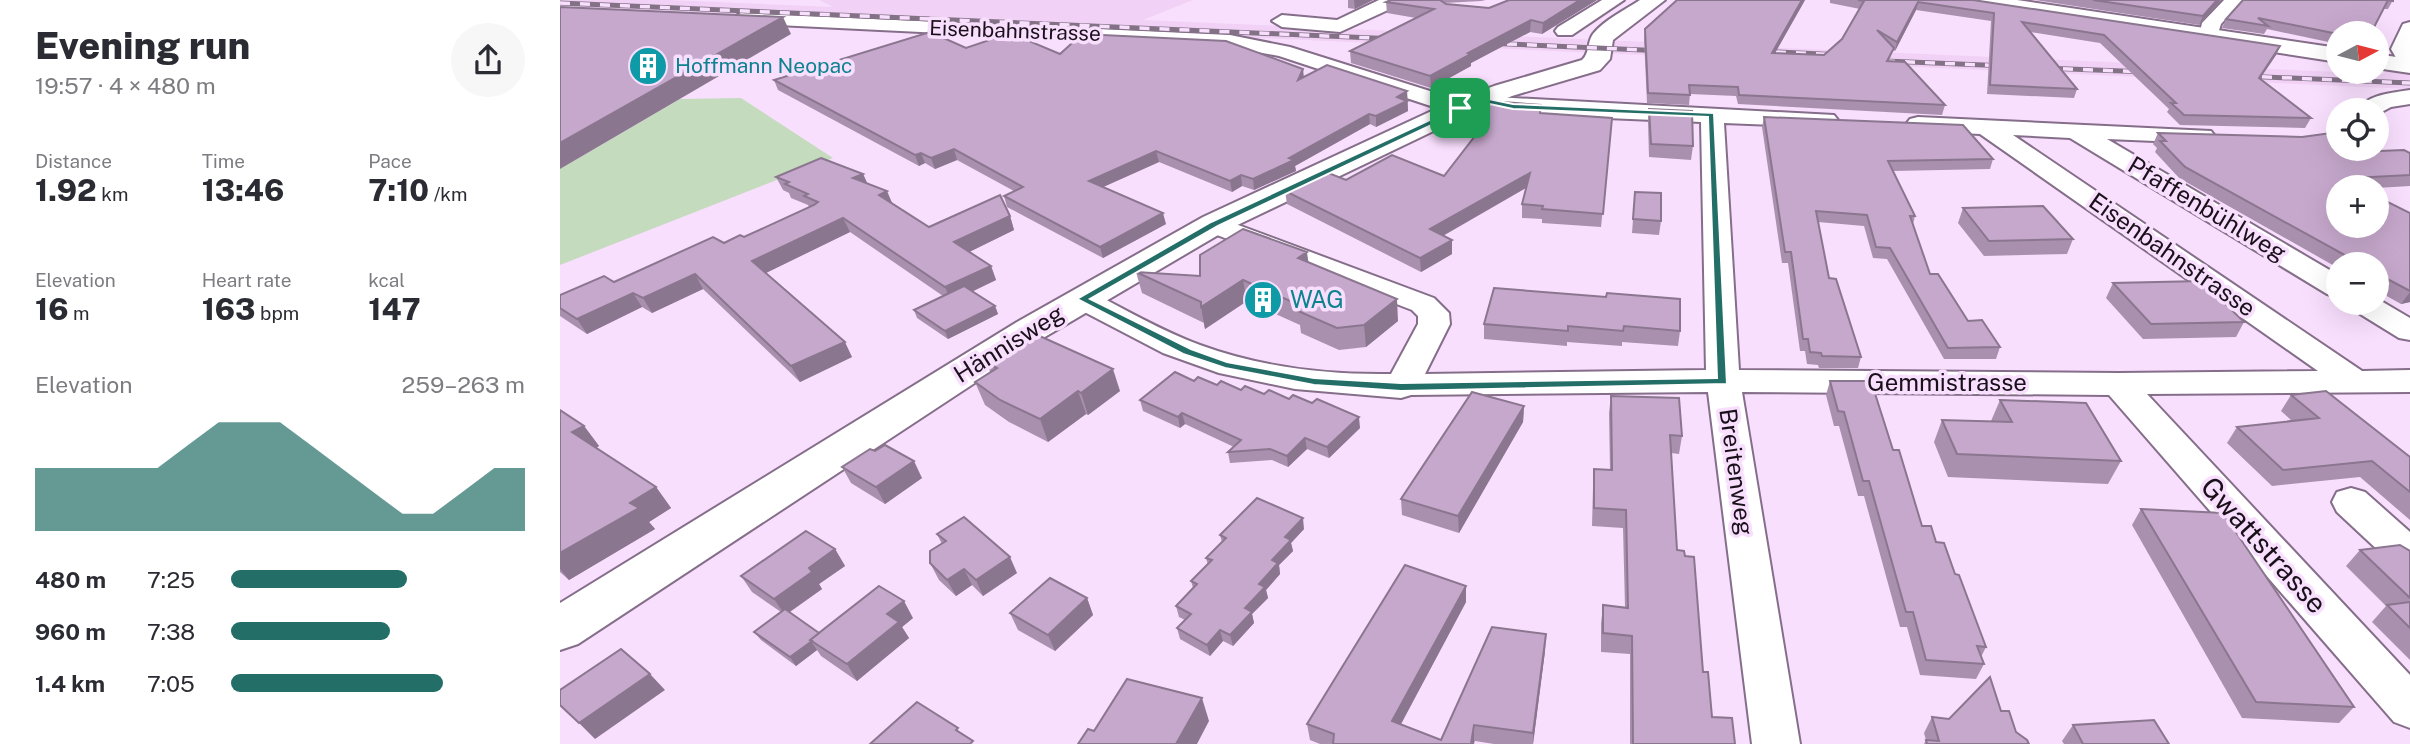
<!DOCTYPE html>
<meta charset="utf-8">
<style>
:root{--surface:#fff;--page:#f7f7f7;--text:#2b2b33;--muted:#7c7c81;--accent:#246e68}
body{margin:0;font-family:"Public Sans",sans-serif;background:var(--page);color:var(--text);height:100vh;display:flex;flex-direction:column;font-size:26px;white-space:nowrap}
*{box-sizing:border-box;margin:0}
p{font-size:23px;color:var(--muted)}
.icon{flex:none;width:38px;height:38px;fill:none;stroke:currentColor;stroke-width:2;stroke-linecap:round;stroke-linejoin:round}
.map{position:relative;flex:1;overflow:hidden}
.sheet{display:flex;flex-direction:column;background:var(--surface);width:560px}
.sheet>*{flex:none}
.needle{width:46px;rotate:83deg}
.controls{position:absolute;left:1766px;top:21px;display:grid;gap:14px}
.controls a{display:grid;place-items:center;width:63px;height:63px;border-radius:50%;background:var(--surface);box-shadow:0 7px 28px #0002;font-size:35px}
.pin{position:absolute;display:grid;place-items:center;width:60px;height:60px;color:#fff;margin:-30px;border-radius:14px;box-shadow:0 4px 10px #0006}
.round{display:grid;place-items:center;flex:none;width:74px;height:74px;border-radius:37px;background:var(--page)}
.headline{display:flex;align-items:center;justify-content:space-between;height:119px;padding:0 35px}
h1{font-size:38px;font-weight:800;line-height:52px}
.metrics{display:grid;grid-template-columns:repeat(3,1fr);gap:10px;height:119px;padding:7px 35px}
.metrics div{display:grid;align-content:center}
.metrics b{font-size:30px;font-weight:800}
.metrics small{font-size:19px;font-weight:400}
.metrics p{font-size:19px}
.chart{height:196px;padding:14px 35px}
.chart p{display:flex;justify-content:space-between}
.chart svg{width:100%;height:126px;margin-top:7px;fill:var(--accent);opacity:.7}
ul{padding:0 35px;list-style:none;font-size:23px}
li{display:grid;grid-template-columns:112px 84px 1fr;align-items:center;height:52px}
li i{height:18px;border-radius:9px;background:var(--accent)}
main{display:flex;flex:1;min-height:0}
.map>svg:first-child{display:block}
.built{fill:#f1d2f6}
.green{fill:#c4dbbd}
.lines{fill:none;stroke-linecap:round;stroke-linejoin:round}
.minor-casing{stroke:#856e89;stroke-width:4}
.tertiary-casing{stroke:#856e89;stroke-width:4}
.minor{fill:#fff;fill-rule:evenodd}
.tertiary{fill:#fff;fill-rule:evenodd}
.rail-casing{stroke:#837286;stroke-width:5}
.rail{stroke:#f9dffe;stroke-width:3.5;stroke-dasharray:10;stroke-linecap:butt}
.wall{fill:#aa90af}
.shaded-wall{fill:#8b768f}
.building{fill:#c6a8cc;stroke:#8b768f;stroke-width:2}
.route{fill:#246e68;stroke:#fff;stroke-width:2;fill-rule:evenodd}
.labels{text-anchor:middle;stroke-width:7;stroke-linejoin:round;paint-order:stroke}
.far-street-label{font-size:21px;fill:#19101a;stroke:#f9dffe}
.far-culture-label{font-size:21px;fill:#0d838f;stroke:#f9dffe;text-anchor:start}
.street-label{font-size:24px;fill:#19101a;stroke:#f9dffe}
.culture-label{font-size:24px;fill:#0d838f;stroke:#f9dffe;text-anchor:start}
.near-street-label{font-size:28px;fill:#19101a;stroke:#f9dffe}
</style>
<main>
<section class="sheet">
<div class="headline"><div><h1>Evening run</h1><p>19:57 · 4 × 480 m</p></div><a class="round"><svg class="icon" aria-label="share" viewBox="0 0 24 24"><path d="M12 15V3M7 8l5-5 5 5M5 13v7h14v-7"/></svg></a></div>
<div class="metrics">
<div><p>Distance</p><b>1.92<small> km</small></b></div>
<div><p>Time</p><b>13:46</b></div>
<div><p>Pace</p><b>7:10<small> /km</small></b></div>
</div>
<div class="metrics">
<div><p>Elevation</p><b>16<small> m</small></b></div>
<div><p>Heart rate</p><b>163<small> bpm</small></b></div>
<div><p>kcal</p><b>147</b></div>
</div>
<div class="chart"><p><span>Elevation</span>259–263 m</p>
<svg viewBox="0 0 160 44" preserveAspectRatio="none"><path d="M0 44V22L10 22L20 22L30 22L40 22L50 14L60 6L70 6L80 6L90 14L100 22L110 30L120 38L130 38L140 30L150 22L160 22V44z"/></svg>
</div>
<ul>
<li><b>480 m</b>7:25<i style="width:60%"></i></li>
<li><b>960 m</b>7:38<i style="width:54%"></i></li>
<li><b>1.4 km</b>7:05<i style="width:72%"></i></li>
</ul>
</section>
<div class="map">
<svg width="1850" height="744" viewBox="0 0 1850 744">
<rect width="100%" height="100%" fill="#f9dffe"/>
<!-- built -->
<polygon class="built" points="0,0 110,0 273,7 259,0 633,0 583,20 1823,74 1830,69 1850,66 1850,89 0,7"/>
<!-- green -->
<polygon class="green" points="181,98 273,158 0,265 0,169 120,99"/>
<g class="lines">
<defs>
<g id="minor">
<polygon points="819,0 843,0 841,4 780,32 722,27 712,21 722,15 777,20"/>
<polygon points="1042,0 1064,0 1012,35 998,35 995,31 998,27"/>
<polygon points="1664,0 1683,0 1661,24 1656,40 1642,40 1639,36 1642,23"/>
<polygon points="181,13 670,35 730,47 908,103 911,108 908,113 892,113 719,56 670,47 174,23 171,19"/>
<polygon points="1850,22 1850,72 1843,70 1831,49 1843,24"/>
<path d="M1850,90V104L1831,107L1816,115V110H1797C1808,94 1832,93 1850,90Z"/>
<path d="M935,97L1274,115L1278,120L1274,125L1266,127L1164,123L1179,370L1558,373L1758,371L1420,134L1358,131L1350,129L1346,124L1350,119L1358,117L1651,131L1655,136L1651,141L1643,143L1547,139L1778,275V297L1767,294L1510,138L1453,135L1802,371L1850,370V392L1587,394L1850,675V728L1834,722L1549,395L1182,392L1240,744H1192L1148,392L851,395L841,398L735,389L659,373L603,353L511,305L507,299L511,293L522,290L533,293C568,311 602,331 640,345C700,367 767,375 831,374L858,324V316L852,310L644,230L640,224L644,218L654,216L874,298L889,313L890,324L865,374L1146,370L1141,122L953,114L927,109L924,104L927,99Z"/>
<polygon points="1816,298 1850,318 1850,340 1839,338 1792,309 1788,303 1816,303"/>
<polygon points="1791,488 1805,492 1850,532 1850,572 1836,567 1777,512 1772,502 1777,492"/>
</g>
<g id="tertiary">
<path d="M1080,0H1105L1053,40L1050,59L1040,70L952,96L909,114L665,231L483,338L18,644L0,650V603L457,322L643,217L891,102L934,86L1022,60C1030,53 1027,42 1033,34C1044,20 1065,10 1080,0Z"/>
<polygon points="1403,0 1457,0 1778,48 1778,62 1414,6 1406,5"/>
<polygon points="1816,54 1850,59 1850,73 1816,68"/>
</g>
</defs>
<!-- minor casing -->
<use href="#minor" class="minor-casing"/>
<!-- tertiary casing -->
<use href="#tertiary" class="tertiary-casing"/>
<!-- minor -->
<use href="#minor" class="minor"/>
<!-- tertiary -->
<use href="#tertiary" class="tertiary"/>
<defs>
<g id="rail">
<polyline points="0,3 836,39"/>
<polyline points="927,43 1105,51"/>
<polyline points="1196,51 1283,55"/>
<polyline points="1325,61 1448,66"/>
<polyline points="1483,68 1588,72"/>
<polyline points="1682,76 1850,83"/>
</g>
</defs>
<!-- rail casing -->
<use href="#rail" class="rail-casing"/>
<!-- rail -->
<use href="#rail" class="rail"/>
</g>
<!-- wall -->
<g class="wall">
<polygon points="788,0 813,0 795,9 788,8"/>
<polygon points="831,0 926,0 921,1 884,3 886,4 929,8 1037,0 982,34 970,32 911,63 911,66 871,88 791,63 790,51 856,18 827,13 826,2"/>
<polygon points="1245,0 1215,53 1264,55 1282,39 1300,9 1270,3 1270,0 1413,0 1720,46 1716,55 1700,79 1751,118 1745,128 1620,125 1607,112 1609,109 1540,43 1470,32 1517,89 1514,98 1427,94 1431,21 1356,10 1335,51 1333,50 1329,61 1385,105 1382,115 1178,104 1176,96 1130,94 1129,105 1087,103 1084,38 1085,29"/>
<polygon points="1475,0 1661,0 1639,25"/>
<polygon points="1833,0 1828,9 1824,9 1778,33 1778,44 1707,29 1704,34 1662,28 1666,19"/>
<polygon points="406,48 500,54 744,77 847,91 848,111 816,127 810,124 735,166 736,171 694,190 682,186 672,192 599,162 543,187 606,224 543,258 447,207 444,196 454,191 397,160 375,169 365,163 359,166 218,90 214,80"/>
<polygon points="1089,109 1133,146 1131,160 1089,157 1088,122"/>
<polygon points="980,113 1052,118 1041,227 982,223 982,219 962,218 962,204 966,188 883,236 892,240 892,254 861,272 727,204 725,191 786,180 884,176 925,128"/>
<polygon points="1204,117 1433,159 1430,169 1333,171 1355,216 1353,224 1370,274 1408,321 1440,347 1436,359 1384,359 1327,259 1313,258 1304,226 1258,222 1269,278 1301,357 1298,368 1259,368 1258,365 1247,364 1245,351 1240,351 1228,263 1222,263 1202,127"/>
<polygon points="1598,133 1794,152 1850,153 1850,186 1816,188 1778,187 1850,213 1850,302 1841,304 1816,290 1816,264 1778,264 1778,268 1619,178 1595,152 1597,148 1593,144"/>
<polygon points="303,174 307,183 332,204 369,227 450,216 454,230 409,252 431,266 436,280 412,291 435,306 438,314 388,339 357,318 354,310 383,296 290,232 205,273 292,357 240,382 143,289 92,313 82,307 27,334 0,316 0,295 54,282 164,243 184,237 249,207 248,205 231,198 229,193 223,190 216,177"/>
<polygon points="1075,192 1101,221 1099,235 1072,233"/>
<polygon points="1403,208 1513,239 1507,254 1424,256 1398,223"/>
<polygon points="748,263 838,321 806,347 779,350 741,333 740,325 687,301 645,329 644,323 582,293 576,272 640,276"/>
<polygon points="1553,283 1684,322 1676,337 1583,339 1546,298"/>
<polygon points="934,288 1120,331 1118,346 1062,342 1062,346 1007,342 1007,346 924,339 924,324"/>
<polygon points="427,363 560,391 528,415 526,414 488,442 449,422 425,405 415,382 430,372"/>
<polygon points="634,381 704,394 800,428 769,458 747,449 728,467 712,460 670,463 668,452 674,447 625,424 620,428 583,411 580,400"/>
<polygon points="1270,381 1333,450 1362,526 1376,542 1395,574 1426,647 1421,657 1424,664 1416,679 1360,675 1347,627 1340,627 1304,496 1298,496 1279,426 1274,426 1266,395"/>
<polygon points="1731,395 1850,457 1850,520 1800,477 1712,486 1667,443 1677,427 1732,421 1721,411"/>
<polygon points="1051,396 1122,436 1119,454 1111,453 1117,550 1152,717 1175,744 1070,744 1070,654 1041,652 1041,624 1043,605 1065,607 1063,528 1032,526 1033,487 1034,469 1050,470 1049,413"/>
<polygon points="1440,400 1561,461 1548,484 1388,477 1374,442 1382,420 1431,421"/>
<polygon points="964,406 963,422 899,533 842,515 841,499"/>
<polygon points="0,410 24,426 39,446 36,448 96,487 111,508 89,522 95,529 9,580 0,572"/>
<polygon points="282,467 362,478 325,504 291,483"/>
<polygon points="1581,509 1794,707 1779,723 1682,718 1572,525"/>
<polygon points="744,529 731,543 733,551 719,565 720,574 706,590 708,598 692,614 694,623 673,646 663,641 650,656 620,639 617,628 625,620 619,617 616,606 633,588 631,581 648,565 646,558 662,542 660,535"/>
<polygon points="377,534 457,573 423,596 412,585 396,596 379,580 370,563 382,544"/>
<polygon points="275,549 285,566 259,584 262,589 230,612 259,633 353,618 342,627 349,638 297,681 261,656 257,650 236,666 201,640 194,632 221,612 192,592 181,576"/>
<polygon points="1800,550 1850,551 1850,660 1812,622 1826,606 1786,566"/>
<polygon points="906,586 906,602 841,724 881,740 985,651 973,744 934,744 915,741 914,744 760,744 750,740 747,724"/>
<polygon points="527,598 533,615 495,651 458,630 450,613"/>
<polygon points="1441,711 1456,732 1469,744 1364,744 1366,740 1364,733 1372,717 1389,719"/>
<polygon points="1513,725 1609,744 1504,744 1502,741"/>
</g>
<!-- shaded-wall -->
<g class="shaded-wall">
<polygon points="794,0 813,0 795,9"/>
<polygon points="1020,0 1037,0 982,34 983,23"/>
<polygon points="1242,0 1245,0 1210,62 1212,53"/>
<polygon points="1657,0 1661,0 1639,25 1643,16"/>
<polygon points="1358,2 1356,10 1335,51 1337,42"/>
<polygon points="223,17 231,34 0,169 0,143"/>
<polygon points="971,20 970,32 911,63 911,66 871,88 870,76 908,53"/>
<polygon points="1720,46 1716,55 1694,87 1699,78"/>
<polygon points="743,69 744,78 738,80"/>
<polygon points="847,91 848,111 816,127 816,116 837,97"/>
<polygon points="809,114 810,124 735,166 736,171 694,190 693,179"/>
<polygon points="394,149 397,160 375,169 371,158"/>
<polygon points="596,151 599,162 532,192 529,181"/>
<polygon points="361,153 365,163 359,166 355,155"/>
<polygon points="970,173 969,186 870,243 870,229"/>
<polygon points="303,174 309,187 293,178"/>
<polygon points="681,175 682,186 672,192 670,181"/>
<polygon points="327,191 333,205 319,195"/>
<polygon points="603,213 606,224 543,258 540,247"/>
<polygon points="450,216 454,230 399,257 394,242"/>
<polygon points="283,218 290,232 200,276 192,261"/>
<polygon points="892,240 892,254 861,272 860,258"/>
<polygon points="747,252 750,274 738,258"/>
<polygon points="431,266 436,280 391,302 385,287"/>
<polygon points="135,274 143,289 92,313 83,298"/>
<polygon points="683,280 687,301 645,329 641,307"/>
<polygon points="1850,292 1850,302 1841,304"/>
<polygon points="73,293 82,307 27,334 17,319"/>
<polygon points="837,299 838,321 806,347 804,325"/>
<polygon points="435,306 438,314 388,339 385,331"/>
<polygon points="285,342 292,357 240,382 231,366"/>
<polygon points="553,369 560,391 528,415 521,393"/>
<polygon points="518,391 526,414 488,442 480,419"/>
<polygon points="964,406 963,422 899,533 898,516"/>
<polygon points="622,413 625,424 620,428 618,417"/>
<polygon points="799,417 800,428 769,458 767,447"/>
<polygon points="24,426 39,446 27,453 12,432"/>
<polygon points="745,438 747,449 728,467 727,456"/>
<polygon points="354,461 362,478 325,504 316,487"/>
<polygon points="96,487 111,508 89,522 95,529 9,580 0,569 0,553 70,503"/>
<polygon points="743,518 744,529 731,543 733,551 719,565 720,574 706,590 708,598 692,614 694,623 673,646 670,635 725,537"/>
<polygon points="275,549 285,566 259,584 262,589 225,615 214,599 249,568"/>
<polygon points="450,557 457,573 423,596 416,580"/>
<polygon points="404,569 412,585 396,596 387,580"/>
<polygon points="906,586 906,602 834,737 832,721"/>
<polygon points="527,598 533,615 495,651 488,635"/>
<polygon points="344,601 353,618 342,627 349,638 297,681 287,664 327,614"/>
<polygon points="660,630 663,641 650,656 647,645"/>
<polygon points="986,634 985,651 973,744 973,733"/>
<polygon points="251,641 257,650 236,666 230,657"/>
<polygon points="90,674 105,690 35,739 19,723"/>
<polygon points="642,698 649,721 637,744 616,744"/>
<polygon points="914,725 914,744 911,744"/>
</g>
<!-- building -->
<g class="building">
<polygon points="831,0 880,0 886,4 929,8 949,0 1020,0 983,23 971,20 908,53 911,54 870,76 790,51 874,9 826,2"/>
<polygon points="1117,0 1242,0 1212,53 1264,55 1282,39 1304,1 1298,0 1413,0 1720,46 1699,78 1751,118 1624,115 1611,103 1616,103 1544,35 1462,22 1517,89 1430,85 1434,13 1358,2 1337,42 1317,30 1334,48 1327,61 1345,62 1385,105 1179,95 1178,87 1129,85 1130,95 1088,93 1085,29"/>
<polygon points="1533,0 1657,0 1643,16"/>
<polygon points="1683,0 1833,0 1833,1 1828,0 1811,33 1778,34 1698,18 1708,26 1666,19"/>
<polygon points="0,7 223,17 0,143"/>
<polygon points="370,32 406,48 450,33 500,54 522,34 666,41 743,69 738,80 767,65 847,91 837,97 847,101 816,116 809,114 729,158 734,160 693,179 681,175 670,181 596,151 529,181 603,213 540,247 444,196 463,187 394,149 371,158 361,153 355,155 214,80"/>
<polygon points="929,101 981,105 980,113 1052,118 1043,214 982,209 983,206 962,204 970,173 870,229 892,240 860,258 725,191 766,172 786,180 832,155 884,176 922,127 925,128"/>
<polygon points="1089,109 1132,111 1133,146 1091,144"/>
<polygon points="1204,117 1403,125 1433,159 1328,161 1355,216 1350,216 1370,274 1378,274 1408,321 1422,320 1440,347 1388,348 1330,248 1316,247 1307,215 1256,211 1269,278 1276,279 1301,357 1262,356 1261,353 1250,352 1248,339 1243,339 1231,252 1225,252"/>
<polygon points="1598,133 1742,137 1771,133 1778,138 1778,149 1791,149 1794,152 1844,150 1850,153 1850,175 1791,178 1808,187 1778,187 1778,226 1816,226 1816,196 1850,213 1850,291 1816,273 1816,264 1801,264 1625,167 1600,141 1606,141"/>
<polygon points="261,158 303,174 293,178 327,191 319,195 369,227 440,195 450,216 394,242 431,266 385,287 283,218 192,261 285,342 231,366 135,274 83,298 73,293 17,319 0,308 0,295 44,276 54,282 153,237 164,243 180,235 184,237 254,205 258,202 244,196 248,194 225,184 229,182 216,177"/>
<polygon points="1075,192 1101,193 1101,221 1073,219"/>
<polygon points="1483,206 1513,239 1429,241 1403,208"/>
<polygon points="683,229 747,252 738,258 837,299 804,325 777,328 738,311 737,304 683,280 641,307 641,302 576,272 640,276 640,255"/>
<polygon points="1642,281 1684,322 1591,324 1553,283"/>
<polygon points="404,286 435,306 385,331 354,310"/>
<polygon points="934,288 1046,297 1047,293 1120,299 1120,331 1064,326 1063,331 1008,326 1008,331 924,324"/>
<polygon points="473,333 553,369 521,393 518,391 480,419 440,400 415,382 437,368 427,363"/>
<polygon points="615,372 634,381 638,377 657,385 661,381 681,390 685,386 704,394 709,390 729,399 733,395 752,403 757,399 799,417 767,447 745,438 727,456 710,449 668,452 681,440 622,413 618,417 580,400"/>
<polygon points="1270,381 1311,381 1333,450 1339,450 1362,526 1371,526 1376,542 1384,543 1395,574 1399,575 1426,647 1417,646 1424,664 1366,660 1353,612 1346,612 1309,481 1303,481 1284,412 1278,411"/>
<polygon points="1766,391 1850,457 1850,492 1812,461 1723,470 1677,427 1759,418 1731,395"/>
<polygon points="912,392 964,406 898,516 841,499"/>
<polygon points="1051,396 1119,398 1122,436 1110,435 1117,550 1124,551 1125,556 1134,557 1143,672 1148,672 1152,717 1172,718 1175,744 1073,744 1072,636 1043,633 1043,605 1068,608 1066,510 1034,508 1034,469 1052,470"/>
<polygon points="1440,400 1526,403 1561,461 1397,454 1382,420 1452,422"/>
<polygon points="0,410 24,426 12,432 96,487 70,503 79,508 0,553"/>
<polygon points="325,445 354,461 316,487 282,467 310,449 315,451"/>
<polygon points="697,498 743,518 725,537 731,540 712,560 718,563 699,584 705,587 685,608 692,612 670,635 660,630 647,645 617,628 631,614 616,606 637,584 631,581 652,560 646,558 666,538 660,535"/>
<polygon points="1581,509 1663,513 1794,707 1696,702"/>
<polygon points="404,517 450,557 416,580 404,569 387,580 370,563 370,551 386,541 377,534"/>
<polygon points="246,531 275,549 249,568 252,572 214,599 181,576"/>
<polygon points="1840,545 1850,551 1850,598 1800,550"/>
<polygon points="845,565 906,586 832,721 881,740 932,627 986,634 973,733 914,725 911,744 773,744 774,734 747,724"/>
<polygon points="490,578 527,598 488,635 450,613"/>
<polygon points="319,586 344,601 327,614 339,622 287,664 250,640"/>
<polygon points="1850,602 1850,628 1827,605"/>
<polygon points="225,609 259,633 250,640 252,641 230,657 194,632"/>
<polygon points="61,649 90,674 19,723 0,705 0,690"/>
<polygon points="1430,677 1441,711 1449,711 1456,732 1467,740 1469,744 1367,744 1366,740 1379,741 1372,717 1389,719"/>
<polygon points="567,679 642,698 616,744 518,744 528,729 534,731"/>
<polygon points="357,702 398,728 396,730 413,741 410,744 310,744"/>
<polygon points="1594,720 1609,744 1523,744 1513,725"/>
</g>
<!-- route -->
<path class="route" d="M919,97L953,104L1154,113L1167,384L841,391L754,385L665,368L623,354L517,299L651,222ZM920,102L953,109L1148,117L1157,378L841,383L754,378L667,362L631,349L530,299L658,226Z"/>
<!-- icons -->
<defs>
<symbol id="building-disc" viewBox="-11 -11 22 22"><circle r="9.5" fill="#0f9aa8" stroke="#f9dffe"/><path d="M-4-6H4V6H1V3H-1V6H-4ZM-2.5-4.3h1.7v1.8h-1.7ZM.8-4.3h1.7v1.8H.8ZM-2.5-1h1.7V.8h-1.7ZM.8-1h1.7V.8H.8Z" fill="#fff"/></symbol>
</defs>
<g fill-rule="evenodd">
<use href="#building-disc" x="66" y="44" width="44" height="44"/>
<use href="#building-disc" x="681" y="278" width="44" height="44"/>
</g>
<g class="labels">
<!-- far-street labels -->
<g class="far-street-label">
<text transform="translate(455 31) rotate(2)" y="7">Eisenbahnstrasse</text>
</g>
<!-- far-culture labels -->
<g class="far-culture-label">
<text x="115" y="73">Hoffmann Neopac</text>
</g>
<!-- street labels -->
<g class="street-label">
<text transform="translate(1647 209) rotate(31)" y="8">Pfaffenbühlweg</text>
<text transform="translate(1612 255) rotate(35)" y="8">Eisenbahnstrasse</text>
<text transform="translate(449 344) rotate(-32)" y="8">Hännisweg</text>
<text x="1387" y="391">Gemmistrasse</text>
<text transform="translate(1176 472) rotate(82)" y="8">Breitenweg</text>
</g>
<!-- culture labels -->
<g class="culture-label">
<text x="730" y="308">WAG</text>
</g>
<!-- near-street labels -->
<g class="near-street-label">
<text transform="translate(1704 545) rotate(48)" y="10">Gwattstrasse</text>
</g>
</g>
</svg>
<div class="controls">
<a><svg class="needle" viewBox="-14 -14 28 28"><path d="M0-13l5 13h-10z" fill="#e53935"/><path d="M0 13l5-13h-10z" fill="#7c7c81"/></svg></a>
<a><svg class="icon" aria-label="locate" viewBox="0 0 24 24"><circle cx="12" cy="12" r="6"/><path d="M12 2v4M12 18v4M2 12h4M18 12h4"/></svg></a>
<a>+</a>
<a>−</a>
</div>
<div class="pin" style="left:900px;top:108px;background:#1e9e55"><svg class="icon" aria-label="arrive" viewBox="0 0 24 24"><path d="M6 21V4h12l-3 4 3 4H6"/></svg></div>
</div>
</main>
